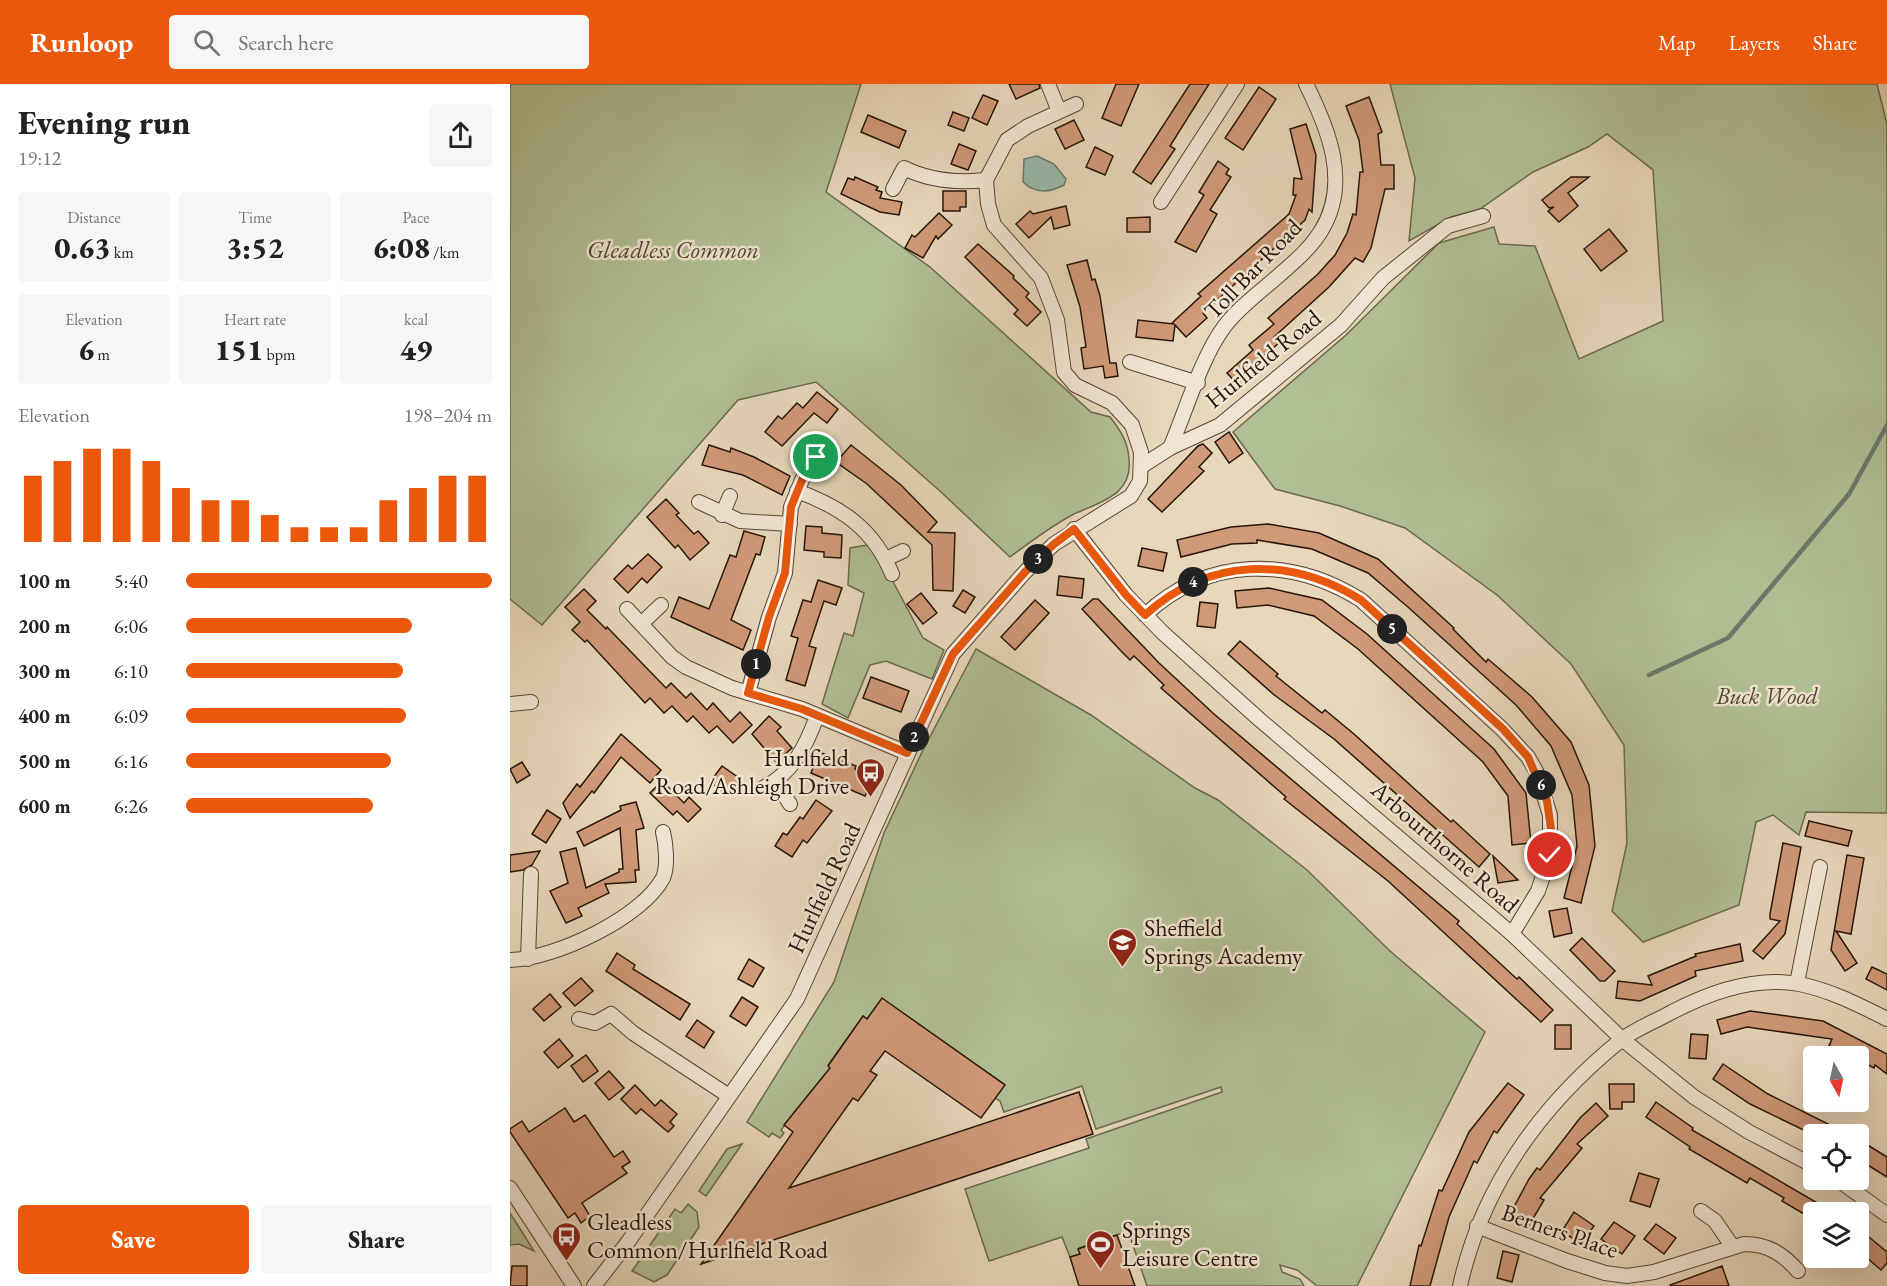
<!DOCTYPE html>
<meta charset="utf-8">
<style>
:root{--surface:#fff;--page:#f6f6f6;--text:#222;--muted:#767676;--accent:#ea580c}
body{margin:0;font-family:"EB Garamond",serif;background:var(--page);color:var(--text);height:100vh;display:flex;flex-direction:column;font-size:22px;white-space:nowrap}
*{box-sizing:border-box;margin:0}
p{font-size:20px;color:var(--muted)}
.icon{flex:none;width:33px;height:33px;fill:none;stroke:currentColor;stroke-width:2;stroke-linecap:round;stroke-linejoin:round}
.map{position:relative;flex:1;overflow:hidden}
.side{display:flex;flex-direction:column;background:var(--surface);width:510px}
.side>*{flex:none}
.needle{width:39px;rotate:171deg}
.tools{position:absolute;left:1293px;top:962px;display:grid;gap:12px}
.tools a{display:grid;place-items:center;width:66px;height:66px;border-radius:6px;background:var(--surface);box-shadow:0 6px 24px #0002;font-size:30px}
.pin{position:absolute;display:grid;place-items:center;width:51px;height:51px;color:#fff;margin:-26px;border:3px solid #fff;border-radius:50%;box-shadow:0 2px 6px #0007}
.km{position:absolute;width:30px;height:30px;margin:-15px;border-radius:50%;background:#222;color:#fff;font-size:16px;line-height:30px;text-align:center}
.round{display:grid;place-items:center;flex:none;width:63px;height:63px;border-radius:6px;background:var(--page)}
.summary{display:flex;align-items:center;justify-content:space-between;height:102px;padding:0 18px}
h1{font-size:33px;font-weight:800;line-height:45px}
.metrics{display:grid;grid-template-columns:repeat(3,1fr);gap:9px;height:102px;padding:6px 18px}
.metrics div{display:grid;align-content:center;border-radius:6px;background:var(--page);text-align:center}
.metrics b{font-size:30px;font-weight:800}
.metrics small{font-size:16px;font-weight:400}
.metrics p{font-size:16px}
.chart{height:168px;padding:12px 18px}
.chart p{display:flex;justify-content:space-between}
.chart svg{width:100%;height:108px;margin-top:6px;stroke:var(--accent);stroke-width:6}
.action{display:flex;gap:12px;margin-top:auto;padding:12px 18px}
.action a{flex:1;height:69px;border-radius:6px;background:var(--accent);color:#fff;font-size:24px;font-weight:800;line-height:69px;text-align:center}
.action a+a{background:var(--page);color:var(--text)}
ul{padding:0 18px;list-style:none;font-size:20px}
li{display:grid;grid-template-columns:96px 72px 1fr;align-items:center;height:45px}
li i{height:15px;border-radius:8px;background:var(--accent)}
header{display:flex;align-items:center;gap:36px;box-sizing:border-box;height:84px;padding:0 30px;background:var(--accent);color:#fff}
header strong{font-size:28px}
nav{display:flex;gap:33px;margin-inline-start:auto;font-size:21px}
.search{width:420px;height:54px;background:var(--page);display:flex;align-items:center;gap:15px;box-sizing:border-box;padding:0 21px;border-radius:6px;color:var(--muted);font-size:22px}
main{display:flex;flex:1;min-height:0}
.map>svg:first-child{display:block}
.green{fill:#b1bf94;stroke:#6c6a4e;stroke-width:1.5}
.water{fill:#98baac;stroke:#6b786a;stroke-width:1.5}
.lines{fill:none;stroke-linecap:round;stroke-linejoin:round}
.stream{stroke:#6b786a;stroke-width:4.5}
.building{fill:#d09978;stroke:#271608;stroke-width:1.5}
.street-casing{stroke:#574635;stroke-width:16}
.street{stroke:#f0e5d3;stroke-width:14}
.route-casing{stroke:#fff;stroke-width:12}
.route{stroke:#ea580c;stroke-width:8}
.labels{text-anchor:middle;stroke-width:5;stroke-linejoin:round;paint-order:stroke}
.park-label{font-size:24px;font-style:italic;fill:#504932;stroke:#f0e5d3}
.street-label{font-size:24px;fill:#271608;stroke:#f0e5d3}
.poi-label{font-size:24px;fill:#271608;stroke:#f0e5d3;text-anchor:start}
</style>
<header>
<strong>Runloop</strong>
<div class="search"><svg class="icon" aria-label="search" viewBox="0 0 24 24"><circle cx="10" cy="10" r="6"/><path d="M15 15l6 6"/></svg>Search here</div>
<nav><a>Map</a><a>Layers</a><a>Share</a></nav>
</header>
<main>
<section class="side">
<div class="summary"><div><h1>Evening run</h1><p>19:12</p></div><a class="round"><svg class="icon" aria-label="share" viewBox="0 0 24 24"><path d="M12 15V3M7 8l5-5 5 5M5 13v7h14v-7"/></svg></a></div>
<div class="metrics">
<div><p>Distance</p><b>0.63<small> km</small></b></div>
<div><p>Time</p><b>3:52</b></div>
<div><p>Pace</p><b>6:08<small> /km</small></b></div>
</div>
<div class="metrics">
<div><p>Elevation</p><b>6<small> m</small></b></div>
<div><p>Heart rate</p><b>151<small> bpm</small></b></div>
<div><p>kcal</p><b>49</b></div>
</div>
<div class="chart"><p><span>Elevation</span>198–204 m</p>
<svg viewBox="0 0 160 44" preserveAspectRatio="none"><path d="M5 44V17M15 44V11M25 44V6M35 44V6M45 44V11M55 44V22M65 44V27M75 44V27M85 44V33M95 44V38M105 44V38M115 44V38M125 44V27M135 44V22M145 44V17M155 44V17"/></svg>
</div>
<ul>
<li><b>100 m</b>5:40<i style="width:100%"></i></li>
<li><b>200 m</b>6:06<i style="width:74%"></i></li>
<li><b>300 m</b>6:10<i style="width:71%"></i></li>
<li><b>400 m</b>6:09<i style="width:72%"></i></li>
<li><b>500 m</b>6:16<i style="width:67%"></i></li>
<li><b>600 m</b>6:26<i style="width:61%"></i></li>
</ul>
<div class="action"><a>Save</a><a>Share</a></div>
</section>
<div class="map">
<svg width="1377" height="1202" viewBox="0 0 1377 1202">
<rect width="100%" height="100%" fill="#e8d7bb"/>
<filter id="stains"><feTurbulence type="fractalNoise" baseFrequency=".00333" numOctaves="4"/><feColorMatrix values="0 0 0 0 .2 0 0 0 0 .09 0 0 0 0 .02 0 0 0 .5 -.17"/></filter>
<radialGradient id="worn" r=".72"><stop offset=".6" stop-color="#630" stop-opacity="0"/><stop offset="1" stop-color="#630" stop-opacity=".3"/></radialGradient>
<!-- green -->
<g class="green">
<path d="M0,0H351L316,108L420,183L581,328L600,333C611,347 618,358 619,375C623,412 589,418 562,431C540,443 520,458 500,473L431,408L306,298L228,316L32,541L0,515Z"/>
<polygon points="880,0 1367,0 1377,40 1377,729 1296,728 1289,751 1263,731 1246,738 1229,821 1133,858 1102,827 1117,759 1114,661 1061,580 987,511 895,444 830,422 765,405 723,348 836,251 929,159 984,143 989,160 1025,162 1069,275 1153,237 1143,86 1097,50 1078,63 1023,88 970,125 941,133 899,157 905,94"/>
<polygon points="363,460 413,554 434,566 422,595 376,577 360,581 338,634 312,620 334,549 343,552 354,509 338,501 340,464"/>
<polygon points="466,565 581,631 685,704 708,716 797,786 880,867 975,948 847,1202 807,1202 787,1186 770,1181 772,1188 790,1195 794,1202 637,1202 618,1147 569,1164 570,1170 560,1173 552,1153 479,1177 455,1105 579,1064 576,1055 712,1008 711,1003 586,1045 572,1002 494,1028 490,1017 485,1014 494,1000 372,915 357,935 353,932 318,981 324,986 315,990 271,1046 274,1049 270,1054 262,1049 259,1053 237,1038 324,898 374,749 412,668"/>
<polygon points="232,1060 196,1112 189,1107 217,1065"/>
<polygon points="178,1120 187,1128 189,1143 157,1191 144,1198 122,1187 165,1125 171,1129"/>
<polygon points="0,1129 24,1167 9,1160 0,1161"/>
</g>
<!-- water -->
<path class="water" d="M527,72L544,80L556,95L554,101C539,109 525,110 513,98L514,75Z"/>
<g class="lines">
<!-- stream -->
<polyline class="stream" points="1139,591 1218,554 1339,410 1377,341"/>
</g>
<!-- building -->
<g class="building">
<polygon points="499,0 529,0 530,4 506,15"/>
<polygon points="606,0 629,0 611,42 592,34"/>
<polygon points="680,0 699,0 660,62 665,65 641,100 623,88"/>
<polygon points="749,3 766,15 733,66 715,54"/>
<polygon points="473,11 488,17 477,41 462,34"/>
<polygon points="859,13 872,48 868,50 871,81 884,81 884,105 875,105 861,164 853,178 845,174 819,203 764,253 769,259 746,278 751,284 730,303 717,289 743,266 739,261 764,240 758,234 808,190 825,171 837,149 843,130 846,131 850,88 853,88 849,56 836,22"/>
<polygon points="443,28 459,34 454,47 438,41"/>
<polygon points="358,31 396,47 389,64 351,48"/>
<polygon points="564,36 574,56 555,65 545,45"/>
<polygon points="796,40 806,71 802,128 799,125 795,136 693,229 697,234 676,253 665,241 663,257 626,253 628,236 664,240 662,239 691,212 688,210 779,130 786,111 783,111 784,94 792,95 780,45"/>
<polygon points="449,60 466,67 458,86 441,80"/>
<polygon points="585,63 603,72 595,91 576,83"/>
<polygon points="708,77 719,85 716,90 721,93 700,126 707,130 686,168 665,158 694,111 689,108"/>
<polygon points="345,93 368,103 366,106 372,108 370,114 392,118 389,131 370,128 331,110 338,94 344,96"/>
<polygon points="1061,93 1079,93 1058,109 1068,122 1049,138 1038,127 1044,123 1039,124 1032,116"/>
<polygon points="433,107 456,107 456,123 450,123 450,127 433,127"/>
<polygon points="556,122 560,141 544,145 541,133 519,154 506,140 520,127 523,130"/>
<polygon points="429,129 442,141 428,155 426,152 413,174 395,164 402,151 405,153"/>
<polygon points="640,133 640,148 617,148 617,134"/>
<polygon points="1099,145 1117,167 1091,187 1074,165"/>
<polygon points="468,160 504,192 503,194 519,209 516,213 531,228 517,242 504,230 508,226 455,173"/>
<polygon points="577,176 582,196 585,195 590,212 600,279 606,279 608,292 595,294 593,282 574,285 571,264 576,263 570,223 557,181"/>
<polygon points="307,308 328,325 317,339 304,329 272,362 255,348 268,332 272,335 287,319 293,324"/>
<polygon points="719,348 733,369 719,379 705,358"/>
<polygon points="693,360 702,369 689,383 694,387 652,428 638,415 688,362"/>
<polygon points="199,361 220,368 221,364 244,373 280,392 272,411 233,391 192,381"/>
<polygon points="341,361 391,401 427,438 418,448 445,449 443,507 423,506 422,461 357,400 326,378"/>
<polygon points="156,415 169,429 166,431 184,450 188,447 199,459 180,476 168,461 165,464 137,433"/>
<polygon points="758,440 809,449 868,475 944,544 943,545 976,578 978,575 1022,613 1061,658 1079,701 1085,762 1071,819 1054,814 1067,762 1062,711 1041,662 1006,621 899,524 858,489 802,465 747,456 747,459 722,460 671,473 667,456 721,443"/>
<polygon points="296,442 312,443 312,449 332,451 331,474 314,473 314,468 294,466"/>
<polygon points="234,447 255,453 250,471 246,470 221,536 241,546 233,566 161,533 169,513 199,525 220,471 226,473"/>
<polygon points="632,464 657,469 653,487 628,482"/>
<polygon points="138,470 152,483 137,499 132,494 118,509 104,495 118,481 122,485"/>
<polygon points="549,492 574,495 572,514 547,511"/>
<polygon points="308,496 332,504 326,521 314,517 299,562 306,564 295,602 276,596 288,554 281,552 293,516 301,518"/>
<polygon points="759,504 812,516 857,550 984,665 1016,709 1021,759 1002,761 998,712 973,678 848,565 804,532 758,521 727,524 725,507"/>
<polygon points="74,505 86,517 77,526 96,545 97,543 156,604 161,599 176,614 181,609 197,626 203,619 220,638 230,628 242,641 223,659 207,642 199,649 183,632 177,638 162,622 154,629 140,614 135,619 77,556 75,558 62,546 70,538 55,523"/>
<polygon points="453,506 465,513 455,529 443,522"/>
<polygon points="411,509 427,529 413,540 397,520"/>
<polygon points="583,515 588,515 649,579 704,630 949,837 947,840 1007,895 1009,893 1043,926 1031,938 878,797 774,715 776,713 651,604 654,601 624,572 620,576 611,567 572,525"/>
<polygon points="525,516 539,529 505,566 491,553"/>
<polygon points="690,518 708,520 705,544 687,542"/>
<polygon points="730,557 768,590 766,592 812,629 815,626 844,650 941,738 943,736 980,770 969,783 824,655 763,610 718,570"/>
<polygon points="361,593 399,607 391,628 353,614"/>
<polygon points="259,632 271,643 267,647 282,664 266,678 242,650"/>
<polygon points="111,650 151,686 140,699 111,673 84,709 82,707 60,734 53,719 67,700 70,703"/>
<polygon points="309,668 346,682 345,685 364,693 355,712 301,689"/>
<polygon points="12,678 20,691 7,699 0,685"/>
<polygon points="212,682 229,694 218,711 200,698"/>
<polygon points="152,697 174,719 179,713 191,725 178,738 167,727 163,731 140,709"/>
<polygon points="306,716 322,727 297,759 293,756 282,773 265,762 273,749 277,751 290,733 293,735"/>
<polygon points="126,718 134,744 126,746 129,786 125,786 126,798 95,800 99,809 68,824 72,832 56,839 40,807 58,799 50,768 66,764 76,804 109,788 109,785 113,785 110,744 74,762 67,748 111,726 110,722"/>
<polygon points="37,726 51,735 36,759 22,750"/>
<polygon points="1299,737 1342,747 1338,762 1295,752"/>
<polygon points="1273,759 1291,763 1275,850 1253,875 1243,867 1270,837 1260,835 1260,830"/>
<polygon points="30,767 22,781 13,786 0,788 0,771"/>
<polygon points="1337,771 1354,774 1341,850 1326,847 1347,879 1335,887 1321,866"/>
<polygon points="983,772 1008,796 988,799"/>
<polygon points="1057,824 1062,849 1044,853 1039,827"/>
<polygon points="1072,854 1105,887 1095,897 1090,897 1060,866"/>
<polygon points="1230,860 1233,877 1185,887 1186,892 1130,917 1106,914 1108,897 1142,901 1138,892 1186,872 1185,870"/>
<polygon points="107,869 125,881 123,885 180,920 170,936 96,887"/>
<polygon points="239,875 254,884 243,903 228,895"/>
<polygon points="1362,883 1377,890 1377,906 1356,895"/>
<polygon points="71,894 83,907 65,922 53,909"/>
<polygon points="40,910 51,923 34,937 23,925"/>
<polygon points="232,913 248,923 236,942 220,932"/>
<polygon points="372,914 495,1001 471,1034 375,967 360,987 367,991 348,1017 343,1014 279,1104 569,1008 583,1050 191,1180 283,1048 274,1041 320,984 318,982 353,932 357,935"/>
<polygon points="1240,927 1313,937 1377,970 1377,990 1365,981 1364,984 1348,976 1348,972 1340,972 1319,962 1322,955 1237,943 1211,950 1207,936"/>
<polygon points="187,936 204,948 194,964 176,952"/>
<rect x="1045" y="941" width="16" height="24"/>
<polygon points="1181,950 1198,951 1196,975 1179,974"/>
<polygon points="49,955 63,972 48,984 34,968"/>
<polygon points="76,971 88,987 73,998 61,982"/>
<polygon points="1213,980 1258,1010 1338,1050 1302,1050 1240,1020 1203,995"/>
<polygon points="99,987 114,1004 99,1016 85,999"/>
<polygon points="998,999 1014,1011 987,1049 984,1047 967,1079 964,1077 939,1133 920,1202 900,1202 909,1161 911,1162 929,1106 932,1107 959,1048"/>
<polygon points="1099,1000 1124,1000 1124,1018 1112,1018 1112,1025 1100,1025"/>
<polygon points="125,1001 145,1022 151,1016 167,1030 160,1038 164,1042 158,1048 131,1025 126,1030 111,1015"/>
<polygon points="1146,1018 1183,1044 1182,1046 1323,1128 1304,1128 1304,1136 1272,1117 1274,1114 1240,1094 1237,1099 1179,1065 1180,1063 1136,1033"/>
<polygon points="1086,1019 1098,1032 1067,1060 1072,1064 1030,1114 1034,1116 1018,1143 999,1132 1019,1095 1027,1084 1030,1086 1070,1034"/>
<polygon points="55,1024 64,1038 75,1031 104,1073 113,1067 120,1078 112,1083 117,1089 72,1119 80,1132 71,1139 65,1129 58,1134 0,1048 0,1045 12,1037 19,1048"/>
<polygon points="1348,1055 1377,1073 1377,1093 1348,1075"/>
<polygon points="1129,1089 1149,1095 1140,1123 1120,1117"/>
<polygon points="1064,1128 1084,1142 1071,1160 1052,1147"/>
<polygon points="1104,1138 1125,1152 1112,1170 1091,1155"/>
<polygon points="1146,1140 1166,1154 1154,1170 1134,1155"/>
<polygon points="1348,1144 1377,1168 1377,1179 1371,1186 1348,1166"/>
<polygon points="607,1151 625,1202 569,1202 560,1173 570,1170 568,1165"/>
<polygon points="993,1167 1009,1171 1002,1198 987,1194"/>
<polygon points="2,1182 17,1182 17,1202 0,1202"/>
<polygon points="1212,1182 1219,1202 1161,1202 1160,1201"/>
</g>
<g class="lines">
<defs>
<g id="street">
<polyline points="538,0 549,27"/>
<path d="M383,105L394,84C420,97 448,99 476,96"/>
<polyline points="651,118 727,0"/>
<polyline points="620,278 688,299"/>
<path d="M660,364C676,327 691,274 714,243C728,224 750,208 767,193C783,179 800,165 811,147C841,99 818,44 796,0"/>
<polyline points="632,382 660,364 710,341 831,241 873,194 938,142 973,132"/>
<path d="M287,407C331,423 364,445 382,490"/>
<polyline points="189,418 230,437 280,440"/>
<polyline points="212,431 220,412"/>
<polyline points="564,445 616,511 653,549 750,636 1002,850 1112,955 1184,1013 1239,1048 1304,1082"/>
<polyline points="376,475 393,467"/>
<polyline points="117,525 162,573 176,583 222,604 292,625 397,669"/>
<path d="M635,531C698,472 780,472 851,516L992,645L1018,673L1026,687L1040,731V771L1028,807L1002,850"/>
<polyline points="131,540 151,521"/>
<polyline points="238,609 259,533 275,489 281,423 292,396 306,373"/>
<polyline points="0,620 21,618"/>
<polyline points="266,698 280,720"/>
<path d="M253,704C283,689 296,662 307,632"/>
<polyline points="18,875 21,790"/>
<path d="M0,876C44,875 132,834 153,794C158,783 156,760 153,748"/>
<polyline points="1287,899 1310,783"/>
<polyline points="69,935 85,939 101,930 123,949 219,1012"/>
<polyline points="1327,1095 1377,1131"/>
<polyline points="0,1104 64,1202"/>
<polyline points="1191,1127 1205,1137 1222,1162"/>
<path d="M967,1142L1057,1177L1095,1189L1117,1192L1144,1188L1234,1160C1258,1160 1273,1170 1288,1187"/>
<polyline points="84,1202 118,1158 287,915 443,570 515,488 544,460 621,412 630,397 631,368 622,341 602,319 565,301 554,288 547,236 531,194 484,141 478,120 476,96 497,56 518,42 566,20"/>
<path d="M950,1202C972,1102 1032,1020 1111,956C1125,945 1146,937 1162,928C1200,908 1245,892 1289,900C1320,906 1349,921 1377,935"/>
</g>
</defs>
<!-- street casing -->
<use href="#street" class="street-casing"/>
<!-- street -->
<use href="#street" class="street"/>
</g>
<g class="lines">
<defs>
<path id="route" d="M306,373L292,396L281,423L275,489L259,533L238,609L292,625L397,669L443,570L515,488L544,460L564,445L616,511L635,531C699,473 780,472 851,516L993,645L1018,673L1037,717L1041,745L1040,771"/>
</defs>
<!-- route casing -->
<use href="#route" class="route-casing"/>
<!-- route -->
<use href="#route" class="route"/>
</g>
<!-- icons -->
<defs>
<symbol id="bus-pin" viewBox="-11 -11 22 30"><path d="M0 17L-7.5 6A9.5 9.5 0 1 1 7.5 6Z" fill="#8f2418" stroke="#f0e5d3"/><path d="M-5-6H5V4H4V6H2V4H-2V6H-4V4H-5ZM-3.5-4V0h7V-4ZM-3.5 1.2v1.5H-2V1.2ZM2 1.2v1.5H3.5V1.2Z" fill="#fff"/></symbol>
<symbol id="school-pin" viewBox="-11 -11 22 30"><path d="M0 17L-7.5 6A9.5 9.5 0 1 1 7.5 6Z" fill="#8f2418" stroke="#f0e5d3"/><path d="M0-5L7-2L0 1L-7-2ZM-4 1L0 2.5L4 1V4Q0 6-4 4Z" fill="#fff"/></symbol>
<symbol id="stadium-pin" viewBox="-11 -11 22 30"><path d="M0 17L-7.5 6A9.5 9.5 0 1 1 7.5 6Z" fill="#8f2418" stroke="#f0e5d3"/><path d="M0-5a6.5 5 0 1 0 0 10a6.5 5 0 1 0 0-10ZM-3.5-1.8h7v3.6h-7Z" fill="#fff"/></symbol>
</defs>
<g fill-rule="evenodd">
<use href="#bus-pin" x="344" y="672" width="33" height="45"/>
<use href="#school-pin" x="596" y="842" width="33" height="45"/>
<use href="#bus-pin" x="40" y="1136" width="33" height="45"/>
<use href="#stadium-pin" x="574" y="1144" width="33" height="45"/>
</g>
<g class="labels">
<!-- park labels -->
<g class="park-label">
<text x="163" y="174">Gleadless Common</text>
<text x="1257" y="620">Buck Wood</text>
</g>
<!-- street labels -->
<g class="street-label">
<text transform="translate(743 185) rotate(-46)" y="8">Toll Bar Road</text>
<text transform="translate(753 275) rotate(-39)" y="8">Hurlfield Road</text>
<text transform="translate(935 763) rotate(41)" y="8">Arbourthorne Road</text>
<text transform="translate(314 804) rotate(-65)" y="8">Hurlfield Road</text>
<text transform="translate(1050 1147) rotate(19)" y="8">Berners Place</text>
</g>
<!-- poi labels -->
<g class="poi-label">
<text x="339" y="682" text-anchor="end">Hurlfield<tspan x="339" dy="28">Road/Ashleigh Drive</tspan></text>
<text x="634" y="852">Sheffield<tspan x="634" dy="28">Springs Academy</tspan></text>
<text x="77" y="1146">Gleadless<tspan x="77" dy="28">Common/Hurlfield Road</tspan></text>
<text x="612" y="1154">Springs<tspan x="612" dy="28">Leisure Centre</tspan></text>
</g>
</g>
<rect width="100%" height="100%" filter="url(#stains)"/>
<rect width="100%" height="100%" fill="url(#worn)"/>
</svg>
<div class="tools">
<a><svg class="needle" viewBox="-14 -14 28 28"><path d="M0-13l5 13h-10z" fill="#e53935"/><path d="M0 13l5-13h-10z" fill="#767676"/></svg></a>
<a><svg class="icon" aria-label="locate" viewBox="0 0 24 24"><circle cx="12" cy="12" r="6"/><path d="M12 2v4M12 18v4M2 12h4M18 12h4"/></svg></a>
<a><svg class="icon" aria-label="layers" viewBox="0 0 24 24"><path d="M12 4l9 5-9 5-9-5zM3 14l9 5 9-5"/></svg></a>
</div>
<div class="pin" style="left:306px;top:373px;background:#1e9e55"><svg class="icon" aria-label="arrive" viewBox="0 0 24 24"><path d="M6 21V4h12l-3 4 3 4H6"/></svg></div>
<div class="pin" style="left:1040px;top:771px;background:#d93025"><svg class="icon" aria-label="check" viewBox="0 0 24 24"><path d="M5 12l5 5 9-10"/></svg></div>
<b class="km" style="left:246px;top:580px">1</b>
<b class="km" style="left:404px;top:653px">2</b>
<b class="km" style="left:528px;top:475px">3</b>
<b class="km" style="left:683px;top:498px">4</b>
<b class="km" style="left:882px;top:545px">5</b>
<b class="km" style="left:1031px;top:701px">6</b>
</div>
</main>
